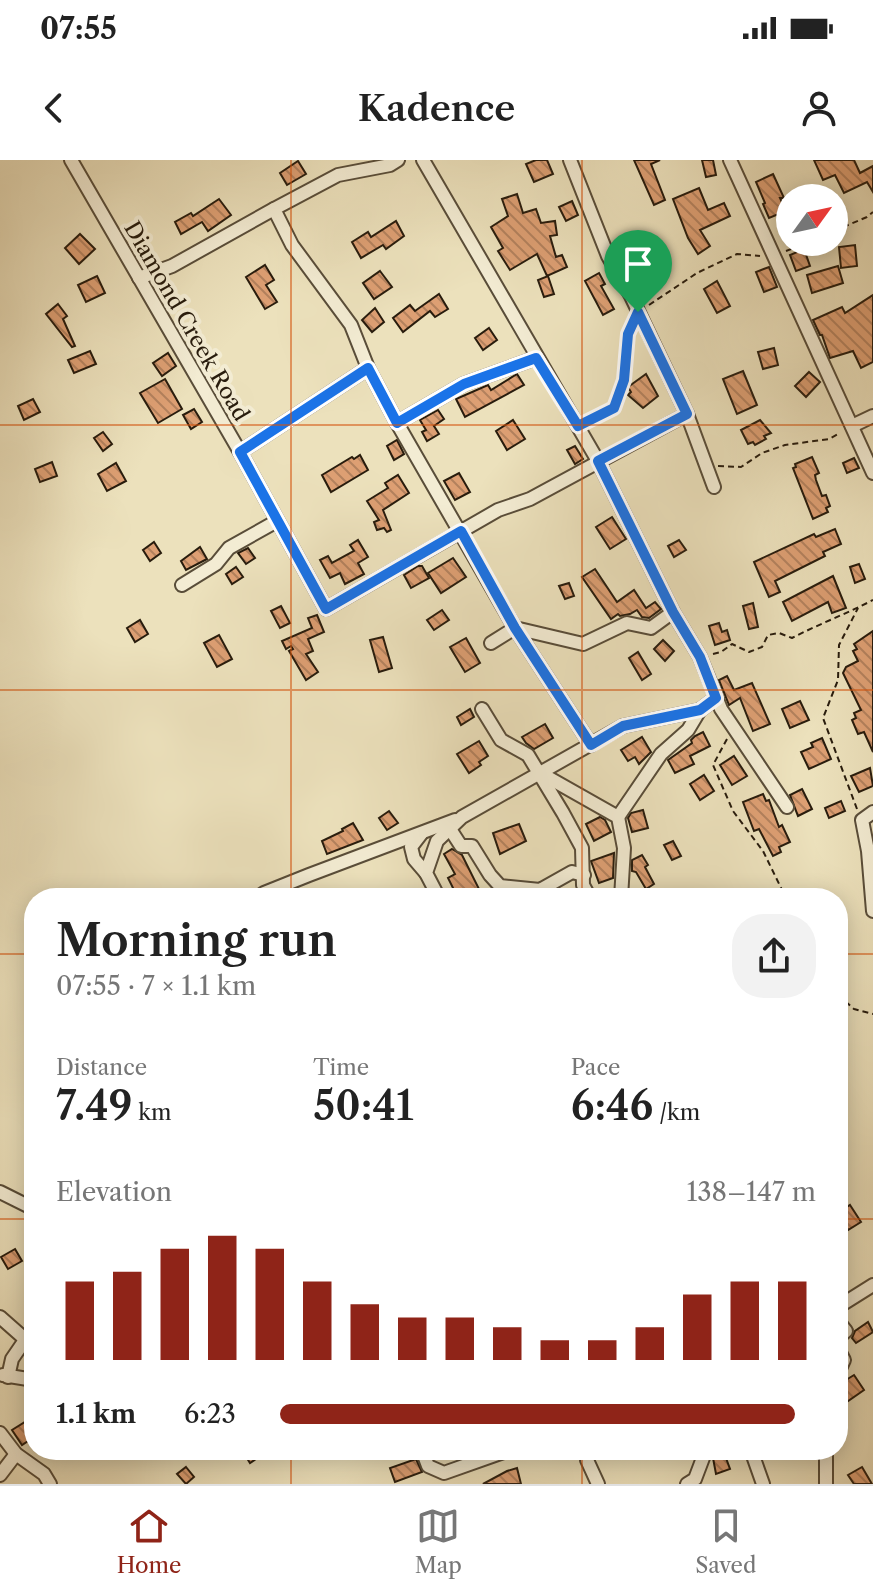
<!DOCTYPE html>
<meta charset="utf-8">
<style>
:root{--surface:#fff;--page:#f2f2f2;--text:#222;--muted:#767676;--line:#e0e0e0;--accent:#8f2418}
body{margin:0;font-family:"Libre Caslon Text",serif;background:var(--page);color:var(--text);height:100vh;display:flex;flex-direction:column;font-size:30px;white-space:nowrap}
*{box-sizing:border-box;margin:0}
p{font-size:26px;color:var(--muted)}
.icon{flex:none;width:44px;height:44px;fill:none;stroke:currentColor;stroke-width:2;stroke-linecap:round;stroke-linejoin:round}
.map{position:relative;flex:1;overflow:hidden}
.side{position:absolute;left:24px;top:728px;width:824px;height:572px;display:flex;flex-direction:column;background:var(--surface);border-radius:32px;box-shadow:0 4px 20px #0003}
.side>*{flex:none}
.needle{width:52px;rotate:57deg}
.buttons{position:absolute;left:776px;top:24px;display:grid;gap:16px}
.buttons a{display:grid;place-items:center;width:72px;height:72px;border-radius:50%;background:var(--surface);box-shadow:0 4px 20px #0003;font-size:40px}
.pin{position:absolute;display:grid;place-items:center;width:68px;height:68px;color:#fff;margin:-82px -34px;border-radius:50% 50% 50% 0;rotate:-45deg;box-shadow:0 0 8px #0007}
.pin .icon{rotate:45deg}
.round{display:grid;place-items:center;flex:none;width:84px;height:84px;border-radius:32px;background:var(--page)}
.overview{display:flex;align-items:center;justify-content:space-between;height:136px;padding:0 32px}
h1{font-size:44px;font-weight:600;line-height:60px}
.figures{display:grid;grid-template-columns:repeat(3,1fr);gap:12px;height:136px;padding:8px 32px}
.figures div{display:grid;align-content:center}
.figures b{font-size:40px;font-weight:600}
.figures small{font-size:22px;font-weight:400}
.figures p{font-size:22px}
.chart{height:224px;padding:16px 32px}
.chart p{display:flex;justify-content:space-between}
.chart svg{width:100%;height:144px;margin-top:8px;stroke:var(--accent);stroke-width:6}
ul{padding:0 32px;list-style:none;font-size:26px}
li{display:grid;grid-template-columns:128px 96px 1fr;align-items:center;height:60px}
li i{height:20px;border-radius:10px;background:var(--accent)}
.status{display:flex;justify-content:space-between;align-items:center;height:56px;padding:0 40px;background:var(--surface);direction:ltr}
.status svg{height:22px;fill:currentColor}
header{display:flex;justify-content:space-between;align-items:center;height:104px;padding:0 32px;background:var(--surface);font-size:36px;font-weight:600}
.menu{display:flex;justify-content:space-around;align-items:center;height:112px;border-top:2px solid var(--line);background:var(--surface);font-size:22px;color:var(--muted)}
.menu a{display:grid;justify-items:center;gap:4px}
.menu .on{color:var(--accent)}
.map>svg:first-child{display:block}
.building{fill:url(#building-back-hatch);stroke:#281c0d;stroke-width:2}
.lines{fill:none;stroke-linecap:round;stroke-linejoin:round}
.street-casing{stroke:#594d39;stroke-width:16}
.path{stroke:#281c0d;stroke-width:2;stroke-dasharray:6 4;stroke-linecap:butt}
.street{stroke:#f3ecd3;stroke-width:12}
.route-casing{stroke:#fff;stroke-width:16}
.route{stroke:#1a73e8;stroke-width:10}
.grid{fill:none;stroke:#d5530c;stroke-width:2;stroke-opacity:0.55}
.labels{text-anchor:middle;stroke-width:8;stroke-linejoin:round;paint-order:stroke}
.street-label{font-size:22px;fill:#281c0d;stroke:#f3ecd3}
</style>
<div class="status"><b>07:55</b><svg viewBox="0 0 49 12"><path d="M0 12V9h3v3zM5 12V6h3v6zM10 12V3h3v9zM15 12V0h3v12zM26 1h20v11H26zM47 4h2v5h-2z"/></svg></div>
<header><svg class="icon" aria-label="back" viewBox="0 0 24 24"><path d="M15 5l-7 7 7 7"/></svg>Kadence<svg class="icon" aria-label="person" viewBox="0 0 24 24"><circle cx="12" cy="8" r="4"/><path d="M4 21q1-7 8-7t8 7"/></svg></header>
<div class="map">
<svg width="873" height="1324" viewBox="0 0 873 1324">
<defs>
<pattern id="building-back-hatch" width="6" height="6" patternUnits="userSpaceOnUse" patternTransform="scale(2)"><rect width="6" height="6" fill="#dd9f73"/><path d="M-1 5l2 2M0 0l6 6M5-1l2 2" fill="none" stroke="#b3815d"/></pattern>
</defs>
<rect width="100%" height="100%" fill="#ece1bc"/>
<filter id="stains"><feTurbulence type="fractalNoise" baseFrequency=".0025" numOctaves="4"/><feColorMatrix values="0 0 0 0 .2 0 0 0 0 .09 0 0 0 0 .02 0 0 0 .5 -.17"/></filter>
<radialGradient id="worn" r=".72"><stop offset=".6" stop-color="#630" stop-opacity="0"/><stop offset="1" stop-color="#630" stop-opacity=".3"/></radialGradient>
<!-- building -->
<g class="building">
<polygon points="536,0 547,0 553,14 534,22 526,4"/>
<polygon points="634,0 660,0 651,4 665,40 654,45"/>
<polygon points="702,0 713,0 716,15 706,17"/>
<polygon points="814,0 854,0 860,13 873,6 873,32 867,22 844,33 835,15 823,20"/>
<polygon points="298,1 306,14 287,25 280,13"/>
<polygon points="773,14 784,38 780,38 786,51 769,58 763,44 765,43 756,22"/>
<polygon points="699,28 708,50 724,43 730,56 700,70 710,86 698,94 688,78 673,39"/>
<polygon points="517,34 523,53 536,49 541,63 555,61 557,75 550,76 556,97 562,95 567,107 547,116 537,94 510,110 498,91 503,88 491,67 508,56 502,39"/>
<polygon points="219,39 231,55 208,71 202,62 181,74 175,62 191,53 193,56"/>
<polygon points="572,41 578,55 566,61 559,47"/>
<polygon points="396,61 404,76 386,89 383,85 361,98 352,82 368,72 371,77"/>
<polygon points="80,74 95,89 79,104 65,88"/>
<polygon points="855,85 857,106 841,108 839,87"/>
<polygon points="804,89 810,106 796,111 790,95"/>
<polygon points="265,105 274,120 266,125 277,142 265,149 246,117"/>
<polygon points="838,106 843,123 812,133 807,115"/>
<polygon points="769,107 777,127 764,132 756,112"/>
<polygon points="380,111 392,127 374,139 363,123"/>
<polygon points="599,113 605,124 601,126 614,149 603,155 585,121"/>
<polygon points="97,116 105,133 86,142 78,125"/>
<polygon points="548,116 554,134 544,137 538,120"/>
<polygon points="717,121 730,146 717,153 704,129"/>
<polygon points="439,134 448,149 435,157 430,151 403,172 393,158 410,145 415,151"/>
<polygon points="873,135 873,202 861,208 853,191 830,198 822,175 820,175 813,160 842,147 845,153"/>
<polygon points="58,144 67,156 63,159 75,186 72,187 46,154"/>
<polygon points="375,148 384,162 372,172 362,160"/>
<polygon points="489,168 497,180 483,190 475,178"/>
<polygon points="774,188 778,205 763,209 758,192"/>
<polygon points="90,191 96,204 74,213 68,200"/>
<polygon points="168,193 176,206 162,216 153,203"/>
<polygon points="743,211 757,245 737,254 723,219"/>
<polygon points="809,212 820,222 806,237 795,226"/>
<polygon points="517,214 524,225 465,257 456,239 488,225 491,230"/>
<polygon points="646,214 658,236 643,248 628,235 631,232 628,227"/>
<polygon points="165,219 182,249 158,263 140,233"/>
<polygon points="33,239 40,252 24,260 18,246"/>
<polygon points="194,249 202,262 191,269 183,255"/>
<polygon points="438,250 444,259 434,266 439,274 427,281 422,272 426,270 420,260"/>
<polygon points="513,260 525,279 507,290 496,271"/>
<polygon points="760,260 771,273 764,276 766,279 755,285 753,282 748,284 741,270"/>
<polygon points="103,272 112,284 103,291 94,278"/>
<polygon points="397,280 404,294 394,300 387,286"/>
<polygon points="575,286 583,299 575,304 567,290"/>
<polygon points="360,295 368,310 331,332 322,315 352,297 354,299"/>
<polygon points="812,297 819,313 815,315 816,320 822,336 826,335 830,346 826,348 828,352 813,359 793,308 796,307 795,304"/>
<polygon points="854,298 859,308 847,313 843,303"/>
<polygon points="52,302 57,316 40,322 35,309"/>
<polygon points="116,303 126,321 107,331 98,314"/>
<polygon points="459,313 470,332 455,340 444,321"/>
<polygon points="398,315 409,333 383,350 391,370 387,372 384,368 377,370 374,362 379,360 367,341 388,328 385,323"/>
<polygon points="612,357 626,379 610,389 596,367"/>
<polygon points="835,369 841,384 823,392 825,396 775,421 780,432 769,437 754,402 814,374 816,377"/>
<polygon points="358,380 368,397 358,403 364,414 345,424 340,413 330,418 320,400 328,396 332,403 354,391 350,385"/>
<polygon points="679,380 686,390 674,397 668,386"/>
<polygon points="154,382 161,393 150,401 143,390"/>
<polygon points="200,387 207,399 186,410 181,401"/>
<polygon points="248,388 255,398 246,404 238,393"/>
<polygon points="453,398 466,417 441,433 428,413"/>
<polygon points="859,404 865,419 855,423 850,407"/>
<polygon points="418,406 422,406 429,418 411,428 404,415"/>
<polygon points="236,407 243,417 232,424 226,414"/>
<polygon points="595,409 617,442 634,430 646,448 655,442 661,449 649,458 642,457 637,450 630,454 620,456 618,454 611,459 582,417"/>
<polygon points="833,416 846,448 832,453 828,442 792,461 783,442"/>
<polygon points="569,423 574,436 565,439 559,426"/>
<polygon points="753,443 758,467 749,469 743,446"/>
<polygon points="281,446 290,463 280,468 271,451"/>
<polygon points="442,450 449,460 434,470 427,460"/>
<polygon points="317,455 324,472 308,479 313,491 306,494 318,512 306,520 289,491 293,489 291,486 286,489 282,481 312,468 308,458"/>
<polygon points="140,460 148,474 135,482 127,468"/>
<polygon points="719,463 722,472 727,470 730,480 715,485 709,466"/>
<polygon points="873,471 873,592 864,572 858,574 852,560 856,558 854,553 861,550 843,513 846,507 858,501 853,491 857,489 854,484"/>
<polygon points="219,475 232,499 217,507 204,483"/>
<polygon points="383,477 392,508 379,512 370,480"/>
<polygon points="466,478 480,503 465,512 450,487"/>
<polygon points="663,480 674,491 665,501 654,489"/>
<polygon points="638,492 651,514 642,520 629,498"/>
<polygon points="727,516 734,530 752,523 770,564 753,571 740,538 729,545 719,520"/>
<polygon points="800,541 809,560 790,568 782,549"/>
<polygon points="470,549 474,557 461,565 457,557"/>
<polygon points="545,564 553,578 534,589 526,583 522,577"/>
<polygon points="703,572 710,586 690,596 694,604 675,613 668,600 692,583 691,580 695,576"/>
<polygon points="642,577 651,592 639,604 635,597 628,601 621,590"/>
<polygon points="822,578 831,599 809,609 801,592 813,587 811,583"/>
<polygon points="479,581 488,596 479,602 481,605 469,613 457,594"/>
<polygon points="734,596 747,616 732,625 720,605"/>
<polygon points="870,608 873,626 859,632 851,616"/>
<polygon points="704,615 714,631 700,640 690,624"/>
<polygon points="802,629 812,649 798,656 790,635"/>
<polygon points="763,634 766,641 769,640 779,667 782,665 790,682 779,687 781,692 773,696 759,669 754,671 743,642"/>
<polygon points="841,641 845,651 829,658 825,648"/>
<polygon points="643,650 648,668 632,672 628,658 631,653"/>
<polygon points="389,651 398,663 387,670 379,658"/>
<polygon points="600,657 605,660 611,672 594,681 586,664"/>
<polygon points="353,663 363,680 327,694 322,681 343,671 342,669"/>
<polygon points="519,664 526,681 500,694 493,673"/>
<polygon points="673,681 681,696 672,700 664,685"/>
<polygon points="452,689 462,695 479,729 463,738 458,738 448,718 455,714 444,694"/>
<polygon points="614,693 613,718 599,723 591,701"/>
<polygon points="642,695 648,705 645,707 654,724 646,729 636,712 632,711 632,700"/>
<polygon points="850,1045 861,1062 848,1070 839,1052"/>
<polygon points="15,1089 22,1101 8,1109 1,1097"/>
<polygon points="868,1162 873,1172 856,1183 852,1178 855,1171"/>
<polygon points="854,1215 864,1230 838,1248 838,1225"/>
<polygon points="25,1262 34,1277 22,1285 12,1270"/>
<polygon points="242,1290 255,1290 259,1297 250,1303"/>
<polygon points="723,1290 730,1309 716,1314 713,1298 714,1294"/>
<polygon points="416,1299 422,1312 395,1322 390,1308"/>
<polygon points="186,1307 194,1317 186,1324 177,1314"/>
<polygon points="862,1307 872,1324 854,1324 848,1315"/>
<polygon points="517,1308 521,1324 483,1324 507,1311"/>
</g>
<g class="lines">
<defs>
<g id="street">
<polyline points="71,0 240,292 326,449 498,350 530,339 687,254"/>
<polyline points="398,0 390,5 338,15 274,49 292,85 351,165 368,208 397,263 515,468 583,484 627,463 651,468 673,452"/>
<polyline points="423,0 598,301 673,452 700,497 721,549 787,647"/>
<polyline points="570,0 608,96 631,136 687,254 714,327"/>
<polyline points="730,0 873,313"/>
<polyline points="139,118 172,106 274,49"/>
<polyline points="397,263 464,224 536,198"/>
<polyline points="852,266 873,256"/>
<polyline points="240,292 368,208"/>
<polyline points="182,425 216,404 229,388 277,361"/>
<polyline points="491,483 515,468 591,585"/>
<polyline points="482,549 501,580 528,595 563,653 582,688 583,725 590,738"/>
<polyline points="542,614 618,657 624,688 621,738"/>
<polyline points="873,652 862,660 868,691 873,751"/>
<polyline points="618,657 661,594 688,570 700,550 716,538"/>
<polyline points="450,669 461,686 472,686 490,715 500,726 540,730 572,712 584,715"/>
<polyline points="421,674 411,687 414,699 426,713"/>
<polyline points="257,738 264,733 309,715 455,660"/>
<polyline points="439,738 426,713 437,681 462,657 623,566 700,550"/>
<polyline points="0,1032 34,1049"/>
<polyline points="838,1147 873,1125"/>
<polyline points="0,1157 34,1187"/>
<polyline points="838,1161 846,1171 838,1178"/>
<polyline points="838,1189 844,1200 838,1213"/>
<polyline points="3,1215 34,1220"/>
<polyline points="8,1217 12,1199 34,1167"/>
<polyline points="0,1273 16,1294 44,1314 50,1324"/>
<polyline points="422,1290 428,1306 444,1313 509,1290"/>
<polyline points="587,1290 587,1300 598,1324"/>
<polyline points="751,1290 763,1324"/>
<polyline points="0,1315 16,1294"/>
<polyline points="687,1324 695,1319 706,1290"/>
<polyline points="826,1324 826,1290"/>
</g>
</defs>
<!-- street casing -->
<use href="#street" class="street-casing"/>
<!-- path -->
<g class="path">
<polyline points="834,71 867,57 873,52"/>
<polyline points="786,91 809,82"/>
<polyline points="649,145 697,113 737,94 760,96"/>
<polyline points="590,260 614,248 624,220 628,174 633,165"/>
<polyline points="718,306 741,307 762,293 785,285 829,279 840,273"/>
<path d="M713,494L721,492L732,484L749,492L762,487L768,475L779,473L792,478C819,464 846,454 873,440"/>
<polyline points="727,579 713,605 733,651 763,691 786,738"/>
<polyline points="857,649 823,558 838,520 839,485 858,448"/>
<polyline points="838,835 854,849 873,854"/>
</g>
<!-- street -->
<use href="#street" class="street"/>
</g>
<g class="lines">
<defs>
<polygon id="route" points="638,152 687,254 598,301 673,452 700,497 716,538 700,550 623,566 591,585 515,468 461,371 326,449 240,292 368,208 397,263 464,224 536,198 578,266 614,248 624,220 628,174"/>
</defs>
<!-- route casing -->
<use href="#route" class="route-casing"/>
<!-- route -->
<use href="#route" class="route"/>
</g>
<!-- grid -->
<path class="grid" d="M291,0V738M582,0V738M0,265H873M0,530H873M0,794H34M838,794H873M0,1059H34M838,1059H873M291,1290V1324M582,1290V1324"/>
<g class="labels">
<!-- street labels -->
<g class="street-label">
<text transform="translate(187 161) rotate(60)" y="8">Diamond Creek Road</text>
</g>
</g>
<rect width="100%" height="100%" filter="url(#stains)"/>
<rect width="100%" height="100%" fill="url(#worn)"/>
</svg>
<div class="buttons">
<a><svg class="needle" viewBox="-14 -14 28 28"><path d="M0-13l5 13h-10z" fill="#e53935"/><path d="M0 13l5-13h-10z" fill="#767676"/></svg></a>
</div>
<div class="pin" style="left:638px;top:152px;background:#1e9e55"><svg class="icon" aria-label="arrive" viewBox="0 0 24 24"><path d="M6 21V4h12l-3 4 3 4H6"/></svg></div>
<section class="side">
<div class="overview"><div><h1>Morning run</h1><p>07:55 · 7 × 1.1 km</p></div><a class="round"><svg class="icon" aria-label="share" viewBox="0 0 24 24"><path d="M12 15V3M7 8l5-5 5 5M5 13v7h14v-7"/></svg></a></div>
<div class="figures">
<div><p>Distance</p><b>7.49<small> km</small></b></div>
<div><p>Time</p><b>50:41</b></div>
<div><p>Pace</p><b>6:46<small> /km</small></b></div>
</div>
<div class="chart"><p><span>Elevation</span>138–147 m</p>
<svg viewBox="0 0 160 44" preserveAspectRatio="none"><path d="M5 44V20M15 44V17M25 44V10M35 44V6M45 44V10M55 44V20M65 44V27M75 44V31M85 44V31M95 44V34M105 44V38M115 44V38M125 44V34M135 44V24M145 44V20M155 44V20"/></svg>
</div>
<ul>
<li><b>1.1 km</b>6:23<i style="width:96%"></i></li>
</ul>
</section>
</div>
<nav class="menu">
<a class="on"><svg class="icon" aria-label="home" viewBox="0 0 24 24"><path d="M3 11l9-7 9 7M6 9v11h12V9"/></svg>Home</a>
<a><svg class="icon" aria-label="map" viewBox="0 0 24 24"><path d="M3 6l6-2 6 2 6-2v14l-6 2-6-2-6 2zM9 4v14M15 6v14"/></svg>Map</a>
<a><svg class="icon" aria-label="saved" viewBox="0 0 24 24"><path d="M7 4h10v16l-5-4-5 4z"/></svg>Saved</a>
</nav>
